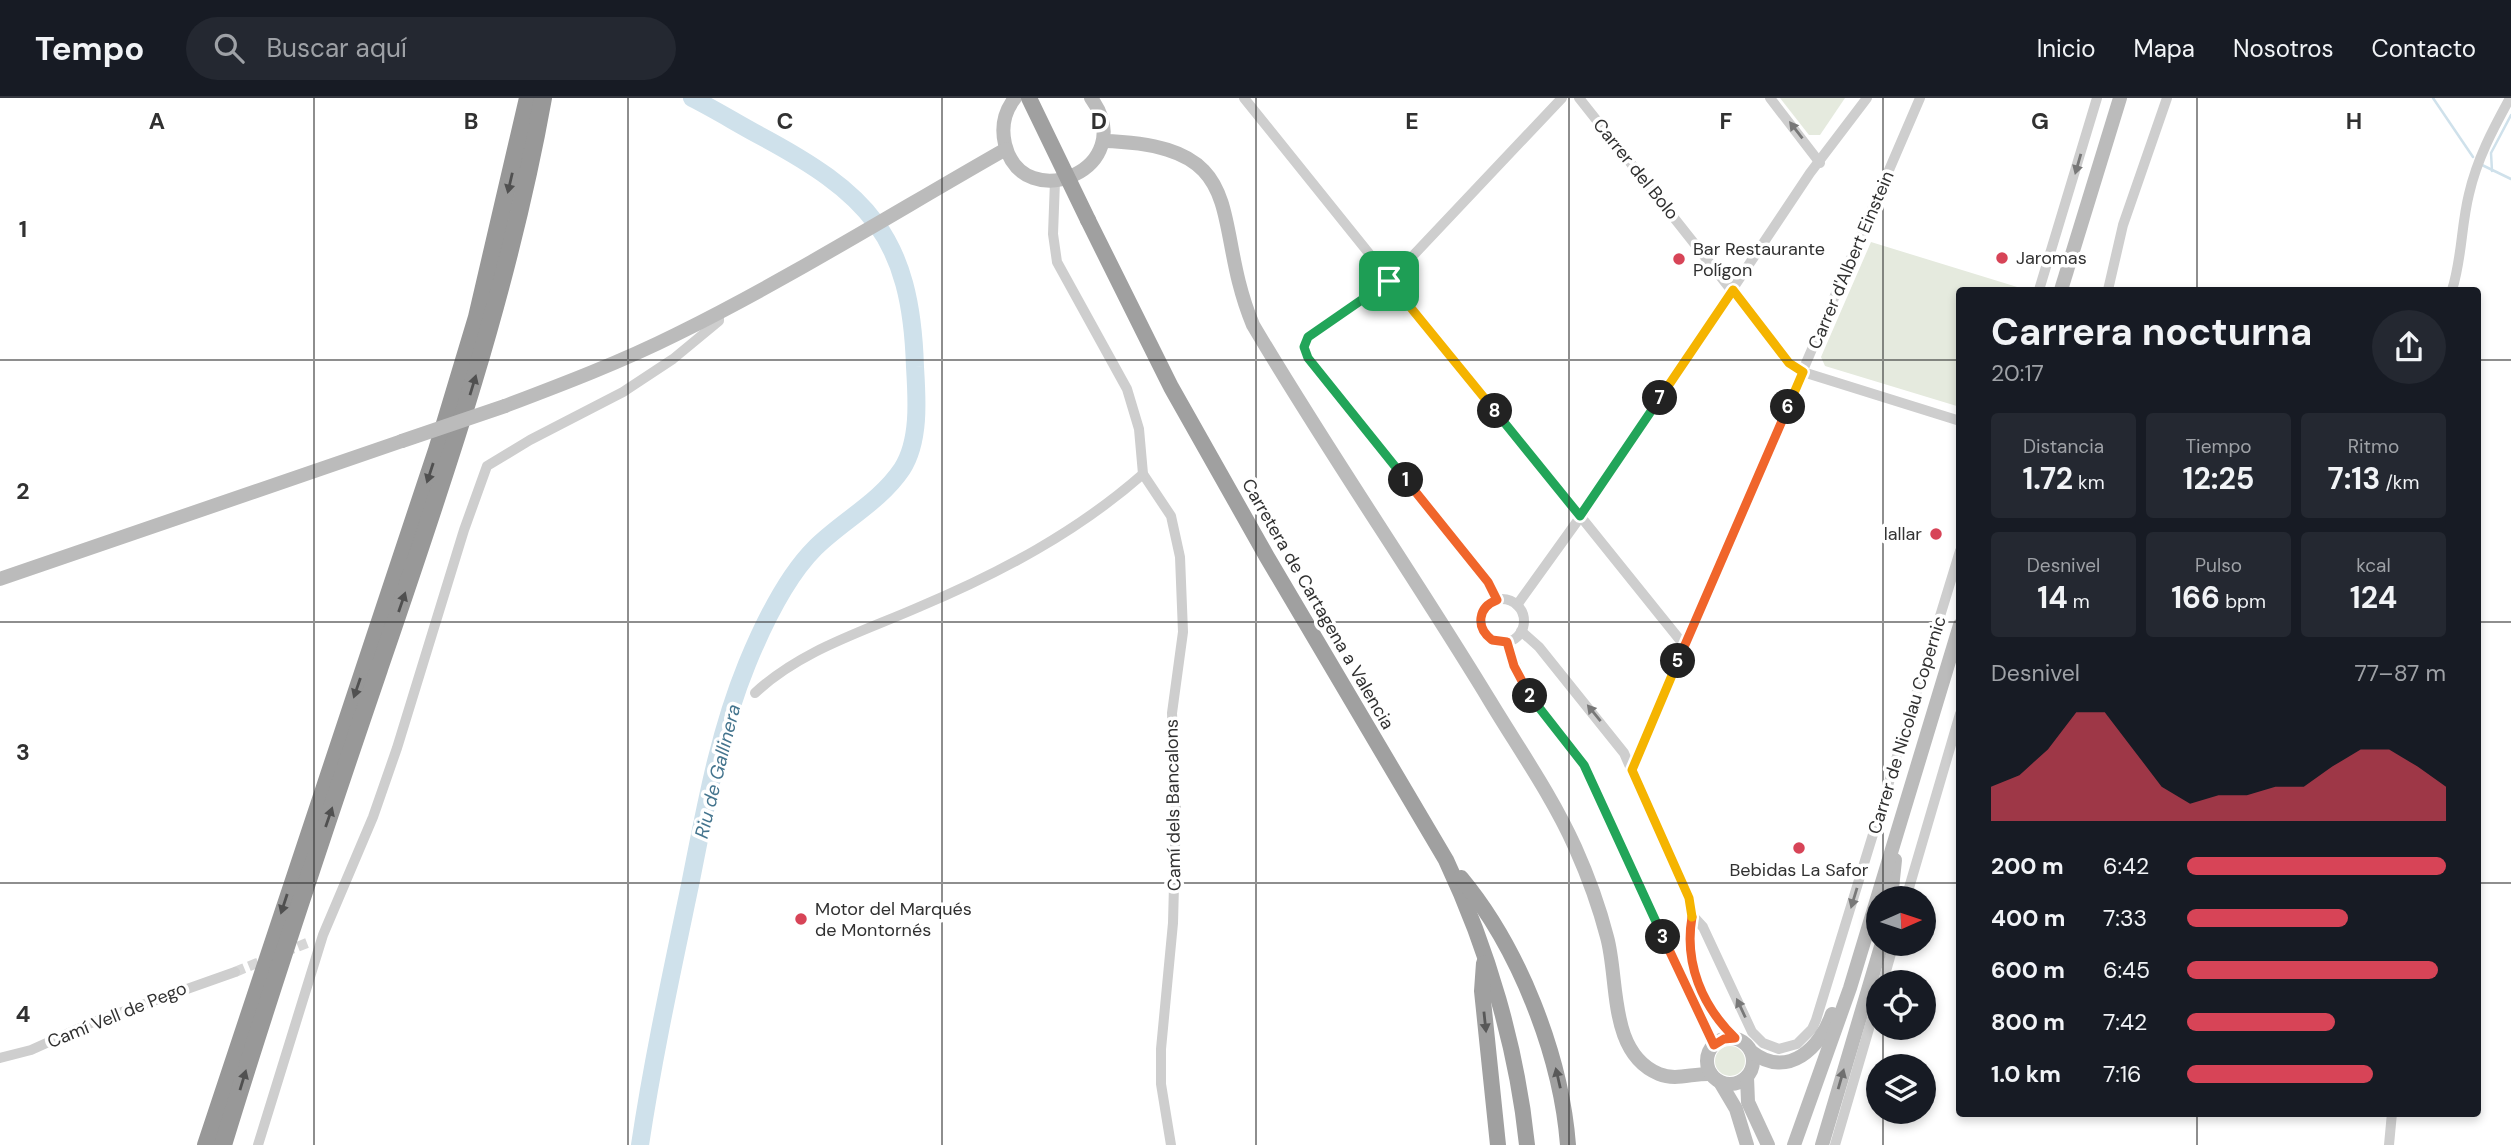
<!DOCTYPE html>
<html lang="es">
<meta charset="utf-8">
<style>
:root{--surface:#171b24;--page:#242831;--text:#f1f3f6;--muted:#9ea1a6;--line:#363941;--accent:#d74457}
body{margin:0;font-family:"DM Sans",sans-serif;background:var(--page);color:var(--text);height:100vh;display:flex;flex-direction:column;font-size:26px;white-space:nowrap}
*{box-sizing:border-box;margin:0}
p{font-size:23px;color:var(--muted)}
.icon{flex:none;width:38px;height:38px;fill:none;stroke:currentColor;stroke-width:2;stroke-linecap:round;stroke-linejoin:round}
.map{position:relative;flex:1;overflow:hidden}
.drawer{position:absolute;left:1956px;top:189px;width:525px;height:830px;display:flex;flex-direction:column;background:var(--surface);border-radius:7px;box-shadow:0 4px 10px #0003}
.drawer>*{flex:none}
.needle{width:46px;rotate:87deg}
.buttons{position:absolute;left:1866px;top:788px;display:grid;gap:14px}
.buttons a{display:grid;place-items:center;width:70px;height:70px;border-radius:50%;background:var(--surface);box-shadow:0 4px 10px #0003;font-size:35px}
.pin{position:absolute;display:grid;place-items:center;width:60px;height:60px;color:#fff;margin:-30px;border-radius:14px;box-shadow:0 4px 10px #0006}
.km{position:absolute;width:35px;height:35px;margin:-18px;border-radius:50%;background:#222;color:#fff;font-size:19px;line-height:35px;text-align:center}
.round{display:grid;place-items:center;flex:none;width:74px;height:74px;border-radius:37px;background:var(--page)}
.overview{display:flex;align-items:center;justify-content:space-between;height:119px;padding:0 35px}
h1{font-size:38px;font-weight:700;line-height:52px}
.figures{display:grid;grid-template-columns:repeat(3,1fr);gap:10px;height:119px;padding:7px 35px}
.figures div{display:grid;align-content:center;border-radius:7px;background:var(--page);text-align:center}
.figures b{font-size:30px;font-weight:700}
.figures small{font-size:19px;font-weight:400}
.figures p{font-size:19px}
.chart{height:196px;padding:14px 35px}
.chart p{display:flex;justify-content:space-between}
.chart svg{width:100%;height:126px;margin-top:7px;fill:var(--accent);opacity:.7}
ul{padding:0 35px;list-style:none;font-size:23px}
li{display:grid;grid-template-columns:112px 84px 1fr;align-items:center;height:52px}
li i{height:18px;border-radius:9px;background:var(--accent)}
header{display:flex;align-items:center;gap:42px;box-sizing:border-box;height:98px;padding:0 35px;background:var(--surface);border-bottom:2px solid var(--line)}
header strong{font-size:33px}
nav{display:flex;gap:38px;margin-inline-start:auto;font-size:24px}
.search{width:490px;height:63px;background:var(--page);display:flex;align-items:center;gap:18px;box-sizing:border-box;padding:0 24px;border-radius:38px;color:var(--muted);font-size:26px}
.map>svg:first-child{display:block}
.green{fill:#e5eade}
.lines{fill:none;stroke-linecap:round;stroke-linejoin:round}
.stream{stroke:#cfe1eb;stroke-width:2.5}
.river{stroke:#cfe1eb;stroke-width:18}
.minor-tunnel{stroke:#d6d6d6;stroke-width:10;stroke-dasharray:10 5;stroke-linecap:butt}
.minor{stroke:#cecece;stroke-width:10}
.secondary{stroke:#bbb;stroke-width:14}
.trunk{stroke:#a0a0a0;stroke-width:16}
.motorway{stroke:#989898;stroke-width:18}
.secondary-bridge{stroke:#bbb;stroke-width:14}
.trunk-bridge{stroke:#a0a0a0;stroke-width:16}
.oneway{fill:#787878}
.oneway2{fill:#505050}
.oneway3{fill:#585858}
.oneway4{fill:#6f6f6f}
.split-1-casing{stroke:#fff;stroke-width:14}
.split-2-casing{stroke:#fff;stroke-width:14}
.split-3-casing{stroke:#fff;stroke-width:14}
.split-4-casing{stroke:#fff;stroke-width:14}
.split-5-casing{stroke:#fff;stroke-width:14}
.split-6-casing{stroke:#fff;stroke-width:14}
.split-7-casing{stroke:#fff;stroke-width:14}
.split-8-casing{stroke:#fff;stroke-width:14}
.split-9-casing{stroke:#fff;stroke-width:14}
.split-1{stroke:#22a559;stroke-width:9}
.split-2{stroke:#f0652b;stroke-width:9}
.split-3{stroke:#22a559;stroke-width:9}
.split-4{stroke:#f0652b;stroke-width:9}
.split-5{stroke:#f5b400;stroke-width:9}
.split-6{stroke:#f0652b;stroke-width:9}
.split-7{stroke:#f5b400;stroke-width:9}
.split-8{stroke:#22a559;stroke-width:9}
.split-9{stroke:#f5b400;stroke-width:9}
.grid{fill:none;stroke:#313131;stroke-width:2;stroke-opacity:0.55}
.poi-dot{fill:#d74457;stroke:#fff;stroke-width:2.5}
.labels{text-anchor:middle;stroke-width:7;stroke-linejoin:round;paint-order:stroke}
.street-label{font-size:18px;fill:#313131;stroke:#fff}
.poi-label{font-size:18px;fill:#313131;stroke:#fff;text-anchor:start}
.water-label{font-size:19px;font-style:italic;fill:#45758e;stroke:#fff}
.grid-label{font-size:23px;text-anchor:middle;font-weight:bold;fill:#313131;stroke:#fff;stroke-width:7;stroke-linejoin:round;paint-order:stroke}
</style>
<header>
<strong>Tempo</strong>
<div class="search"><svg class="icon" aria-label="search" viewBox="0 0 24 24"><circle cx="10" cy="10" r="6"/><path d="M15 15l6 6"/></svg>Buscar aquí</div>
<nav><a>Inicio</a><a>Mapa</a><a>Nosotros</a><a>Contacto</a></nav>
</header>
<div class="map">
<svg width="2511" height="1047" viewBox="0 0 2511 1047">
<rect width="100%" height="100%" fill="#fff"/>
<!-- green -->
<g class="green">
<polygon points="1780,0 1845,0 1820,37 1809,37"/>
<polygon points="1871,144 2027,192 1960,192 1960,309 1825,268 1821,259"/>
<circle cx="1730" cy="963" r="15"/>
</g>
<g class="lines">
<!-- stream -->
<g class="stream">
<polyline points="2433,0 2473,59"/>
<polyline points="2482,67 2511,81"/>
<polyline points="2492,73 2491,55 2511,17"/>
</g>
<!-- river -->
<path class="river" d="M640,1047C653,960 672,873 690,787C705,712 718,637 747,566C763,527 785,480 815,450C842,423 880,404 902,371C920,343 917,301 915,269C911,138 868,95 757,36C735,24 714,11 692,0"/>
<!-- minor-tunnel -->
<g class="minor-tunnel">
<polyline points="284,854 307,845"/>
<polyline points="235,874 267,861"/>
</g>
<!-- minor -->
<g class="minor">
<polyline points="1244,0 1684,547"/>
<polyline points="1579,0 1789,265 1803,274 1960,323"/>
<polyline points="1770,0 1820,65"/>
<polyline points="1055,83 1053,136 1057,164 1127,291 1139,331 1143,376 1171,418 1180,459 1183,534 1172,615 1176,711 1173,825 1161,951 1161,986 1171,1047"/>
<polyline points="2039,192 2097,0"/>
<polyline points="2108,192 2123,127 2167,0"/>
<path d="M2452,192C2462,161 2461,128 2469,96C2477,61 2493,31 2510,0"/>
<circle cx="1502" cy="523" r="22"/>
<polyline points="1497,502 1487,484 1308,260 1304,249 1308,239 1389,183 1562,0"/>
<polyline points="1517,507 1581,418 1810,75 1867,0"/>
<polyline points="1521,533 1539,549 1624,655 1691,807 1691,852 1698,886 1715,919 1735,940"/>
<polyline points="1507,544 1524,589 1584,667 1714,947"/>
<path d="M755,595C801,552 862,534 919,509C1000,475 1077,434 1143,376"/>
<polyline points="1631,672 1920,0"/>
<polyline points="1906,800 1960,616"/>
<polyline points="1692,817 1703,829 1752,934 1763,945 1779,951 1797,946 1812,931 1816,922 1960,453"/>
<polyline points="1883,884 1894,845"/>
<polyline points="0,960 31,952 91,925 235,874"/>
<polyline points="258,1047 323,837 373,719 397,650 464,432 487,368 530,342 623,294 673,261 719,223 719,214"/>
<polyline points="1835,1047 1878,900"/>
<polyline points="2389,1047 2392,1015"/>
</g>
<!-- secondary -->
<g class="secondary">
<path d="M1015,0C1004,14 1001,29 1005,46C1023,120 1142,70 1091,0"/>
<path d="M1103,43C1256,47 1209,122 1253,227C1328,354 1413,476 1490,603C1519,651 1552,698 1575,749C1588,778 1599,808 1607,839C1619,882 1608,955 1659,976C1676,983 1693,975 1711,976"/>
<polyline points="2061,192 2120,0"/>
<path d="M505,308C563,286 621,264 677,236C790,180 897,113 1006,51"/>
<polyline points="0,481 402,343"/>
<polyline points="1891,800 1895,762"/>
<circle cx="1730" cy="963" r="23"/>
<path d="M1752,954C1788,982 1821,949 1832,916"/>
<polyline points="1747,979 1748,1004 1768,1047"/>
<polyline points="1720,984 1736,1011 1747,1047"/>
<polyline points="1794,1047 1850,890 1960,527"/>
<polyline points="1822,1047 1882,845"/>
</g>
<!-- trunk -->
<g class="trunk">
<path d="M1088,122L1171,289L1267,459L1446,762C1488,851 1517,950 1527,1047"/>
<path d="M1461,780C1519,850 1561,957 1568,1047"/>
<polyline points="1484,865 1482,893 1498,1047"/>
</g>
<!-- motorway -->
<g class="motorway">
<polyline points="206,1047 437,352 477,219 528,0"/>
<path d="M223,1047C272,887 325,729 379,571C443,384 508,196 543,0"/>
</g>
<!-- secondary-bridge -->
<polyline class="secondary-bridge" points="402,343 505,308"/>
<!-- trunk-bridge -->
<polyline class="trunk-bridge" points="1029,0 1088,122"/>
</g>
<!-- one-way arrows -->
<defs><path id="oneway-solid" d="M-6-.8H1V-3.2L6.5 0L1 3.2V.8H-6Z" transform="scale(1.75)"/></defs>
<g class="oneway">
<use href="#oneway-solid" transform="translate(1796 32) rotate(-128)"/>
<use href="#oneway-solid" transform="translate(2078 66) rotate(106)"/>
<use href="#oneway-solid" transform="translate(1594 615) rotate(-129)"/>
<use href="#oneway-solid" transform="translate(1854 800) rotate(107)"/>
<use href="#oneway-solid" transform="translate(1741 910) rotate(-115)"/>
</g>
<g class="oneway2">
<use href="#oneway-solid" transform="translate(510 85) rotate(103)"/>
<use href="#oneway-solid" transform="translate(473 287) rotate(-73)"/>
<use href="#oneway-solid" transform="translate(430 375) rotate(108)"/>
<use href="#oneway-solid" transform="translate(402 504) rotate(-71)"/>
<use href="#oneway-solid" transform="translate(357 590) rotate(109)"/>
<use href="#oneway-solid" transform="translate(329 719) rotate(-71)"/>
<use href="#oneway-solid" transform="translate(284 806) rotate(108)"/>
<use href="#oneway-solid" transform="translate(243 982) rotate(-73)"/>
</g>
<g class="oneway3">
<use href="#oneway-solid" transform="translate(1485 924) rotate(84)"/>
<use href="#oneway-solid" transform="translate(1558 980) rotate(-103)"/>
</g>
<use class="oneway4" href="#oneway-solid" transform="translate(1841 981) rotate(-74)"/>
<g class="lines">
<defs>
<polyline id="split-1" points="1389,183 1308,239 1304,249 1308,260 1406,382"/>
<path id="split-2" d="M1406,382L1488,484L1497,502C1478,509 1475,529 1492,542L1507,544L1514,568L1530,598"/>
<polyline id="split-3" points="1530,598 1584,667 1663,839"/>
<path id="split-4" d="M1663,839L1714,947L1724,941L1735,940C1702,908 1684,865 1692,819"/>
<polyline id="split-5" points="1678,563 1632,672 1689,800 1692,819"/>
<polyline id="split-6" points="1678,563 1788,309"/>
<polyline id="split-7" points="1660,300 1733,192 1789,265 1803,274 1788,309"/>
<polyline id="split-8" points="1495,313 1580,418 1660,300"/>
<polyline id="split-9" points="1389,183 1495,313"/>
</defs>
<!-- split-1 casing -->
<use href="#split-1" class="split-1-casing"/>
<!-- split-2 casing -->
<use href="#split-2" class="split-2-casing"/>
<!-- split-3 casing -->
<use href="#split-3" class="split-3-casing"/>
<!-- split-4 casing -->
<use href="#split-4" class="split-4-casing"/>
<!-- split-5 casing -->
<use href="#split-5" class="split-5-casing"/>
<!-- split-6 casing -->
<use href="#split-6" class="split-6-casing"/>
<!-- split-7 casing -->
<use href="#split-7" class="split-7-casing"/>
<!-- split-8 casing -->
<use href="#split-8" class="split-8-casing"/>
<!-- split-9 casing -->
<use href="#split-9" class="split-9-casing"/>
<!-- split-1 -->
<use href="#split-1" class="split-1"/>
<!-- split-2 -->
<use href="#split-2" class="split-2"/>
<!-- split-3 -->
<use href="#split-3" class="split-3"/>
<!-- split-4 -->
<use href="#split-4" class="split-4"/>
<!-- split-5 -->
<use href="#split-5" class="split-5"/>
<!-- split-6 -->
<use href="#split-6" class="split-6"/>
<!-- split-7 -->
<use href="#split-7" class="split-7"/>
<!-- split-8 -->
<use href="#split-8" class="split-8"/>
<!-- split-9 -->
<use href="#split-9" class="split-9"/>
</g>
<!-- grid -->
<path class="grid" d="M314,0V1047M628,0V1047M942,0V1047M1256,0V1047M1569,0V1047M1883,0V800M2197,0V192M0,262H1960M2478,262H2511M0,524H1960M2478,524H2511M0,785H1960M2478,785H2511M1883,845V884M1883,929V968M1883,1013V1047M2197,1015V1047"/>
<!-- markers -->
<g class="poi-dot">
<circle cx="2002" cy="160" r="7"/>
<circle cx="1679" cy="161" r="7"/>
<circle cx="1936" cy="436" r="7"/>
<circle cx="1799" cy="750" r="7"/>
<circle cx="801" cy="821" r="7"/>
</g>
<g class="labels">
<!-- street labels -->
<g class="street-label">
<text transform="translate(1636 71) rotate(51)" y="6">Carrer del Bolo</text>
<text transform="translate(1851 162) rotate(-67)" y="6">Carrer d'Albert Einstein</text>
<text transform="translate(1318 506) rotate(60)" y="6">Carretera de Cartagena a Valencia</text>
<text transform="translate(1907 627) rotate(-73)" y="6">Carrer de Nicolau Copernic</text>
<text transform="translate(1173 707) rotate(-91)" y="6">Camí dels Bancalons</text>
<text transform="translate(117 917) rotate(-22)" y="6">Camí Vell de Pego</text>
</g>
<!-- poi labels -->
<g class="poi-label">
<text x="1693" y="157">Bar Restaurante<tspan x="1693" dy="21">Polígon</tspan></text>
<text x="2016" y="166">Jaromas</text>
<text x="1922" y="442" text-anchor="end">lallar</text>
<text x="1799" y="778" text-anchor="middle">Bebidas La Safor</text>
<text x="815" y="817">Motor del Marqués<tspan x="815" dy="21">de Montornés</tspan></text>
</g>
<!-- water labels -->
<g class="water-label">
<text transform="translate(717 673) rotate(-76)" y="7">Riu de Gallinera</text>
</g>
</g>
<g class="grid-label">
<text x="157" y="31">A</text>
<text x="471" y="31">B</text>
<text x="785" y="31">C</text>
<text x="1099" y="31">D</text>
<text x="1412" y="31">E</text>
<text x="1726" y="31">F</text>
<text x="2040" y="31">G</text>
<text x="2354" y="31">H</text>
<text x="23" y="139">1</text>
<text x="23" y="401">2</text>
<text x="23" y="662">3</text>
<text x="23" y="924">4</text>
</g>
</svg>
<div class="buttons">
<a><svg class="needle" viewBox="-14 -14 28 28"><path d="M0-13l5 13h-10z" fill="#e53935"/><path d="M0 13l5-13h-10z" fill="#9ea1a6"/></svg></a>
<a><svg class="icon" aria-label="locate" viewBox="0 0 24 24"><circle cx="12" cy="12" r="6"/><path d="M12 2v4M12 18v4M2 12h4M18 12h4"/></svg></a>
<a><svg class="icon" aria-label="layers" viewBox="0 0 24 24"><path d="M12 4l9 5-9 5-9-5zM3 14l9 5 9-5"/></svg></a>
</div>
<div class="pin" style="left:1389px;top:183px;background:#1e9e55"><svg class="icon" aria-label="arrive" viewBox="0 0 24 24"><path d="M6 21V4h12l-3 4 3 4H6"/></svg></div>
<b class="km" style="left:1406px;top:382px">1</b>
<b class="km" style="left:1530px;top:598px">2</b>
<b class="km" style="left:1663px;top:839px">3</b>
<b class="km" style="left:1678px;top:563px">5</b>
<b class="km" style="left:1788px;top:309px">6</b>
<b class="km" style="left:1660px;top:300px">7</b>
<b class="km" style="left:1495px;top:313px">8</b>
<section class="drawer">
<div class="overview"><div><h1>Carrera nocturna</h1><p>20:17</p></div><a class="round"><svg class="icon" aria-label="share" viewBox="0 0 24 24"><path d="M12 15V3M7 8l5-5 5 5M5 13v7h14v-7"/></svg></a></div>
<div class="figures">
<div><p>Distancia</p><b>1.72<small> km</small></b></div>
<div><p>Tiempo</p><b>12:25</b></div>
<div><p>Ritmo</p><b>7:13<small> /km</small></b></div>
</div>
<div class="figures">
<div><p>Desnivel</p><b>14<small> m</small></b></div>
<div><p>Pulso</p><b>166<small> bpm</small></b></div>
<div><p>kcal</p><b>124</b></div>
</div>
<div class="chart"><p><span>Desnivel</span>77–87 m</p>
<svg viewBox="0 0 160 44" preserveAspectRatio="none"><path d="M0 44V32L10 28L20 19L30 6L40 6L50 19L60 32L70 38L80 35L90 35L100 32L110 32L120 25L130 19L140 19L150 25L160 32V44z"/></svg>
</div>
<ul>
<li><b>200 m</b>6:42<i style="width:100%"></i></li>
<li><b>400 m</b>7:33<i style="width:62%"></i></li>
<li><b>600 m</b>6:45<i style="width:97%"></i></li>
<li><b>800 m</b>7:42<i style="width:57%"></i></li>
<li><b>1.0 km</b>7:16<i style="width:72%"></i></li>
</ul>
</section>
</div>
